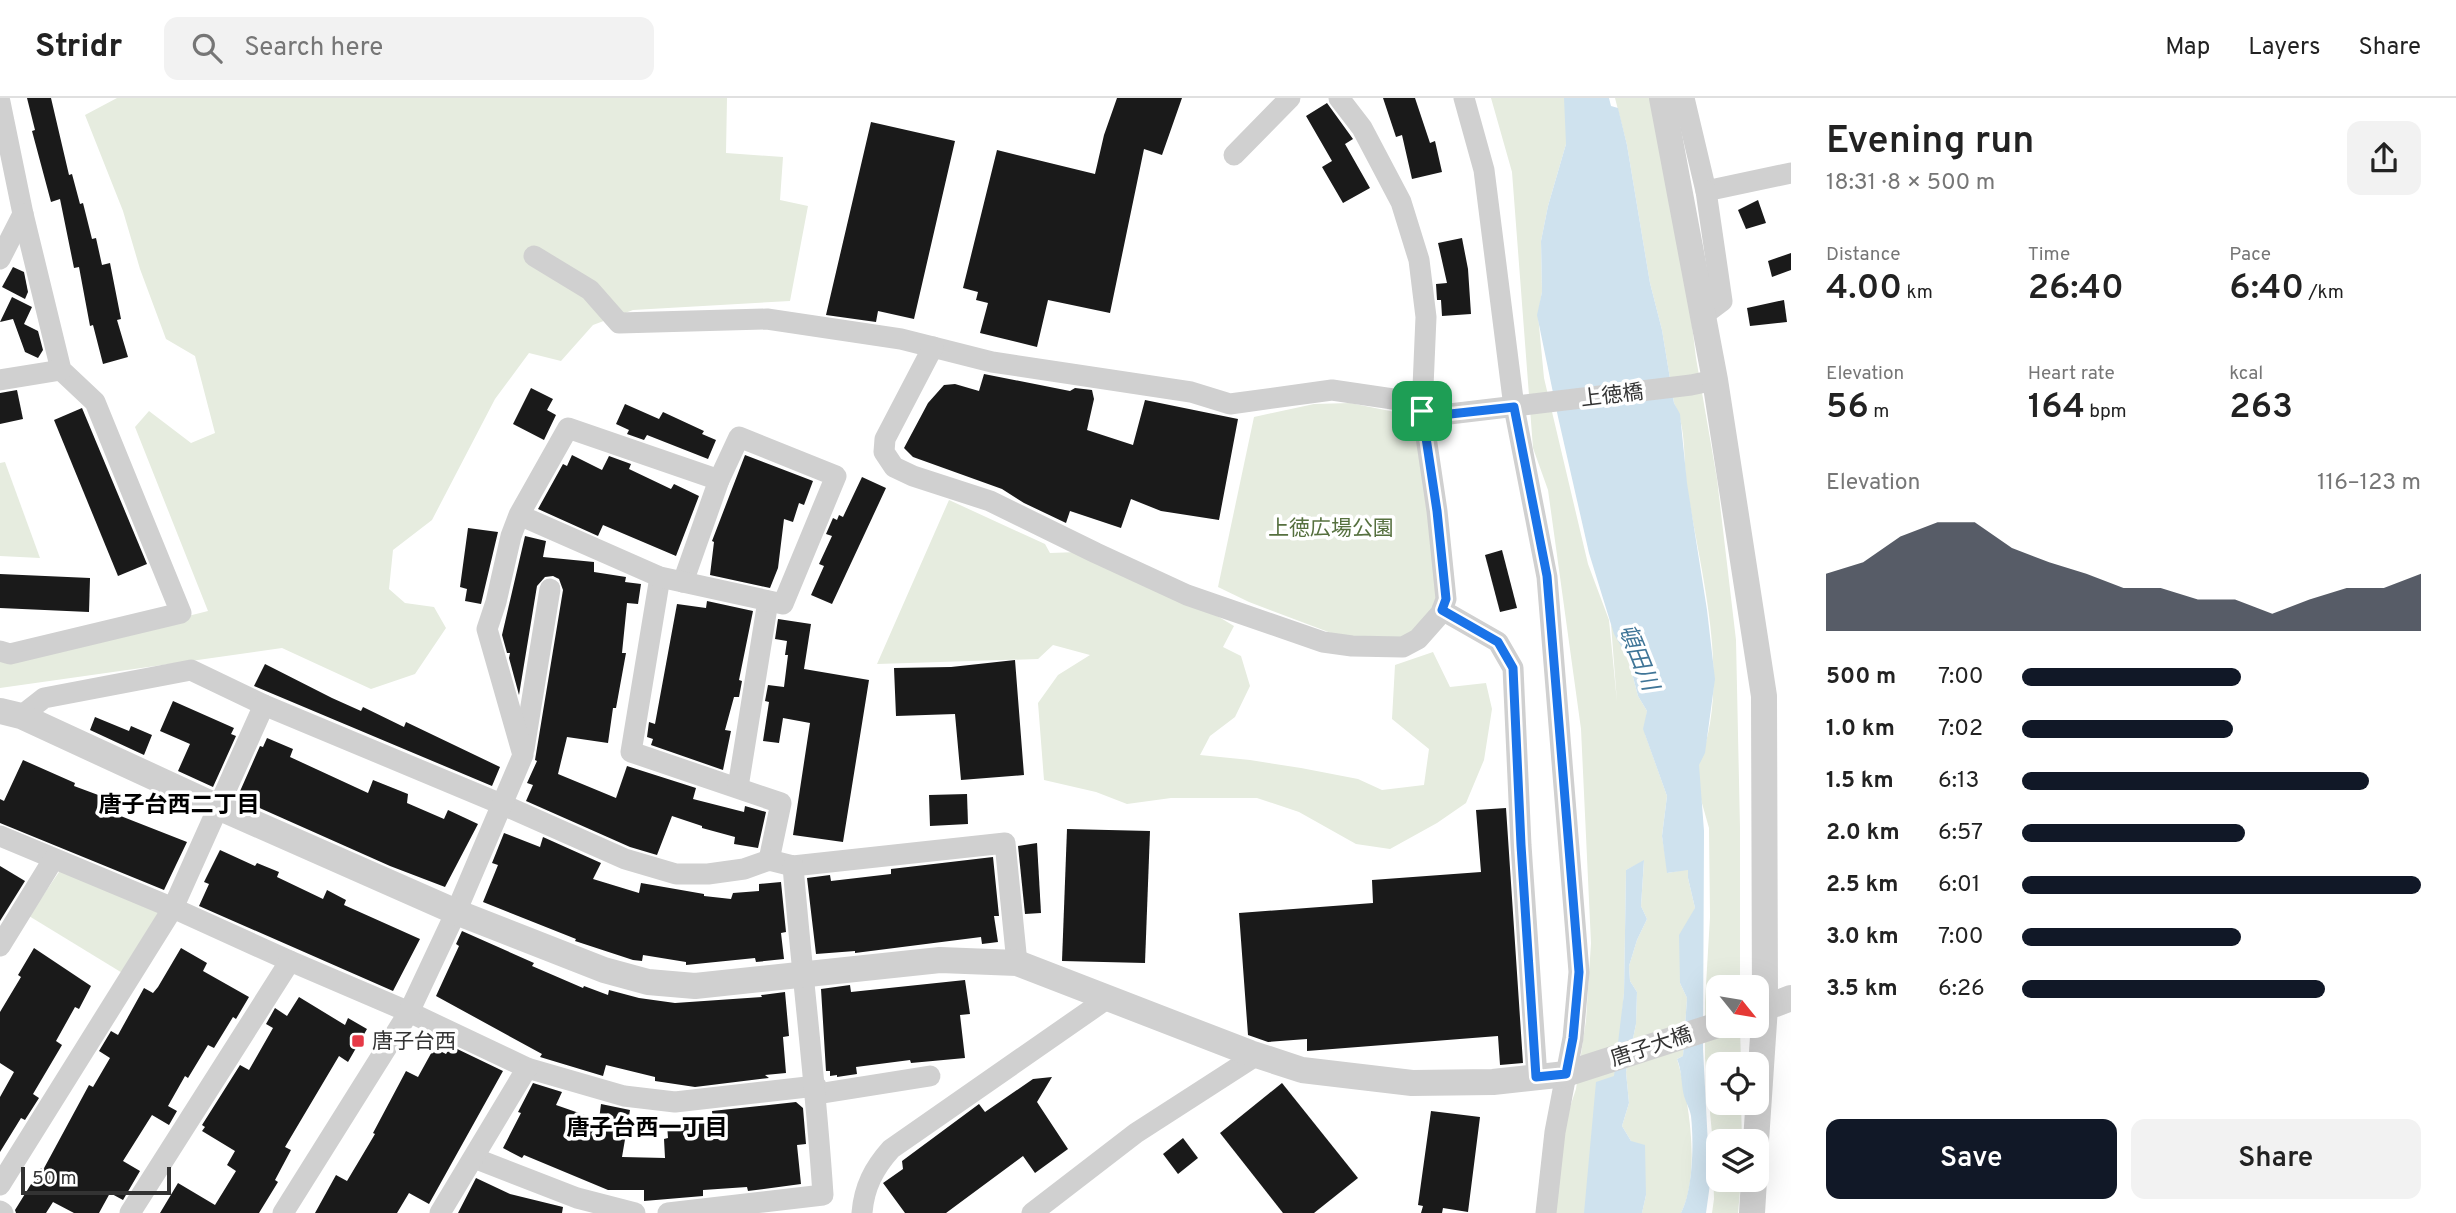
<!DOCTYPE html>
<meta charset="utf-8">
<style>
:root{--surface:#fff;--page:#f2f2f2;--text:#222;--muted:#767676;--line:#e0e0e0;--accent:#111827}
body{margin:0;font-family:Overpass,"Noto Sans JP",sans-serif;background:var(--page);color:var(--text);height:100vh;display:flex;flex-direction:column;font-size:26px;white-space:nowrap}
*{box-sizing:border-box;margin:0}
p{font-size:23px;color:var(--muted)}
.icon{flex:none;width:38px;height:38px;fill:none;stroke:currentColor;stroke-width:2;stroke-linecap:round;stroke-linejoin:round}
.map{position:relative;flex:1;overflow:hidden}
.sheet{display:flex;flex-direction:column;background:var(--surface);width:665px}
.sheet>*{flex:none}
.needle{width:46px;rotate:120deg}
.fabs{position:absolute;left:1706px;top:877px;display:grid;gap:14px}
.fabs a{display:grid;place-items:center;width:63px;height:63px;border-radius:14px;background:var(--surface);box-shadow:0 7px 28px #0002;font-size:35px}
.scale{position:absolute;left:21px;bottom:18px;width:150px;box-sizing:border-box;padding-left:7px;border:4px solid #333;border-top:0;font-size:19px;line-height:24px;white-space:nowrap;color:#333;-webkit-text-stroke:5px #fff;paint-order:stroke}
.pin{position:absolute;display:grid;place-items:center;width:60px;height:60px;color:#fff;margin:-30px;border-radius:14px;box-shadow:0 4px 10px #0006}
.round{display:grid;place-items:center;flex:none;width:74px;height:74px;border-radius:14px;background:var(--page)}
.headline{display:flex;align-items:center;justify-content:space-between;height:119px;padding:0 35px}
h1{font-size:38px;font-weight:600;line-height:52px}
.stats{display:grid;grid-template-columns:repeat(3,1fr);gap:10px;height:119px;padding:7px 35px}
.stats div{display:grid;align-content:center}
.stats b{font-size:35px;font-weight:600}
.stats small{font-size:19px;font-weight:400}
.stats p{font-size:19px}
.chart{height:196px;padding:14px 35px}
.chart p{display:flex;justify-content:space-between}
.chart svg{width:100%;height:126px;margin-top:7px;fill:var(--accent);opacity:.7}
.action{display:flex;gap:14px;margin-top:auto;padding:14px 35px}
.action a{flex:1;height:80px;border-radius:14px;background:var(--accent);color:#fff;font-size:28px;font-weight:600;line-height:80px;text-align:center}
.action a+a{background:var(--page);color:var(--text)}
ul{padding:0 35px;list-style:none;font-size:23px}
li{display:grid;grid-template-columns:112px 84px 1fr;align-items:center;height:52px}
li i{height:18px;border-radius:9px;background:var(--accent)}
header{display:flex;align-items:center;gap:42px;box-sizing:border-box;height:98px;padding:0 35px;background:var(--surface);border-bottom:2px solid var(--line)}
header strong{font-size:33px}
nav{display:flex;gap:38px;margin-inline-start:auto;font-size:24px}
.search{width:490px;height:63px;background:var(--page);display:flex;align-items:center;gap:18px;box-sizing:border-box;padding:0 24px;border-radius:14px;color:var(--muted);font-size:26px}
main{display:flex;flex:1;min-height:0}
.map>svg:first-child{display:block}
.green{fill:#e6ecdf}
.water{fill:#cfe2ee}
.building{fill:#1a1a1a}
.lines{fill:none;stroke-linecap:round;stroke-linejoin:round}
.minor{stroke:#d0d0d0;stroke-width:21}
.tertiary{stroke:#d0d0d0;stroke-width:26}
.route-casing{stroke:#fff;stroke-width:14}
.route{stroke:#1a73e8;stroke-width:9}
.poi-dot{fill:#e63946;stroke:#fff;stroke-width:2.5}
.labels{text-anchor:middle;stroke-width:7;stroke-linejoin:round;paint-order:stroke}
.street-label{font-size:21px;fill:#333;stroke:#fff}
.park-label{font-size:21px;fill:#56703f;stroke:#fff}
.poi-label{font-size:21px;fill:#333;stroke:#fff;text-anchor:start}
.water-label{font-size:23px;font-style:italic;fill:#3f7597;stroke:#fff}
.neighbourhood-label{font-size:23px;font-weight:bold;fill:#000;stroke:#fff}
</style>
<header>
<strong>Stridr</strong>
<div class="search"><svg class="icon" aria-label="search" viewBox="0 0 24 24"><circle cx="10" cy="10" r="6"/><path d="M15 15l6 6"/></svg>Search here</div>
<nav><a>Map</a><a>Layers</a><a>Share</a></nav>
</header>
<main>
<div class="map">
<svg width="1791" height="1115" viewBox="0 0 1791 1115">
<rect width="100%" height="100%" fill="#fff"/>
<!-- green -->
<g class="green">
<polygon points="117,0 727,0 726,55 783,59 780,102 808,108 790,203 633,212 593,227 561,263 529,255 495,301 432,422 393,452 389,491 405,505 434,509 446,530 415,576 371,591 282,550 0,590 0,558 13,562 208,513 135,329 149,313 191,345 215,335 195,258 166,241 140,171 123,113 85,17"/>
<path d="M1491,0H1564L1566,5V46L1548,108L1541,143L1542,194L1538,217L1544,280L1588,466L1609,522L1617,604L1611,526L1628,560L1638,598L1647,613L1645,636L1667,698L1662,738L1668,775L1688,771V780L1695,810L1680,885L1687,900L1683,958L1677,961C1689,1001 1701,1076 1681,1115H1642L1646,1097L1631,1043L1622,1028L1629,1005L1626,974L1636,926L1637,894L1630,883L1629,868L1637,842L1647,821L1641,808L1644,763L1626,772L1624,895L1605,1115H1556L1564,1027L1576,991L1586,922L1591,845L1581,631L1548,392L1533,350L1512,74Z"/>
<path d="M1615,0H1650L1684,162L1696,260L1717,381L1736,542L1740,730V889H1718V928H1740L1741,966H1718V1004L1741,1005L1742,1043H1718V1082H1741L1738,1115H1712L1714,1101L1712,1036L1705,960V904L1710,819L1709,730L1694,677C1735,592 1701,479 1687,389C1683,362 1687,330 1674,305L1662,232L1650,185L1627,47Z"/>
<polygon points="1350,305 1410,317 1417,334 1439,493 1428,522 1403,543 1339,538 1249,504 1218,489 1254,319 1314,306"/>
<polygon points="5,364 40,460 0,458 0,365"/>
<polygon points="949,402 1045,446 1050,455 1078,454 1209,513 1234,528 1223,549 1241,558 1250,588 1235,619 1210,638 1200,657 1250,662 1301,670 1358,681 1382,692 1424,687 1429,651 1392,621 1395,567 1433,554 1450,589 1486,585 1492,611 1484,662 1466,705 1437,725 1390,751 1356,746 1299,714 1257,700 1171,700 1127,706 1096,694 1044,682 1038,605 1058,577 1090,557 1053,547 1038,561 877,566"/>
<polygon points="61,771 164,813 124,876 29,818"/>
</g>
<!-- water -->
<g class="water">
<path d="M1564,0H1609L1611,8L1618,10L1627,47L1650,185L1662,232L1674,305L1680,316L1687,385L1707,512L1715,581L1705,655L1699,667L1704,733L1703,951L1710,1086L1706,1115H1681C1693,1092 1694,1045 1691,1018C1690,1011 1686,1005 1684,998C1681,985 1682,973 1677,961L1683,958L1687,900L1680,885L1679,837L1695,810L1688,780V772L1667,775L1662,738L1667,698L1643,631L1647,613L1638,598L1628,560L1614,536L1589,455L1558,319L1537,217L1542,194L1541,143L1548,108L1566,46Z"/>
<polygon points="1644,762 1641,808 1647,821 1637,842 1629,868 1630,883 1637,894 1636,926 1626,974 1629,1005 1622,1028 1631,1043 1645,1047 1646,1097 1642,1115 1584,1115 1596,984 1614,978 1624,895 1626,772"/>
</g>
<!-- building -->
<g class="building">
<polygon points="27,0 51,0 69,77 72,76 80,106 83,105 92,141 96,140 102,167 110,165 121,221 117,222 128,259 103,266 93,227 90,228 79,169 74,170 60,101 51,104 32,33 35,32"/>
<polygon points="1117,0 1182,0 1162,57 1144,51 1110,215 1048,202 1037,249 980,235 988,205 976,202 978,194 963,190 997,52 1095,76 1104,37"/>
<polygon points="1383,0 1415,0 1430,45 1435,43 1442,74 1412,81 1402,37 1396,39"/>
<polygon points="1327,5 1353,41 1345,46 1370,90 1343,105 1322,69 1332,63 1306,18"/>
<polygon points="871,24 955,43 914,221 878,213 876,224 826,217"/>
<polygon points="1758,102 1766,125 1746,131 1738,112"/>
<polygon points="1462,140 1468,171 1471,216 1442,218 1441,202 1437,202 1436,186 1447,185 1438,145"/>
<polygon points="1791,155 1791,172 1772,179 1768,163"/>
<polygon points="13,169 24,174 28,194 25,201 2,189"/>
<polygon points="12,199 32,209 24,226 38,233 43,252 38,260 25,254 13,221 0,224"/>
<polygon points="1784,202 1787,224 1750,228 1747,210"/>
<polygon points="984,276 1070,293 1075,290 1092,292 1094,301 1087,332 1133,347 1145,302 1238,321 1219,422 1161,413 1131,401 1121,430 1070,413 1066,425 1024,405 1002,391 913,359 904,350 928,305 944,287 955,286 979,293"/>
<polygon points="531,290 553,301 547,312 556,317 544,342 513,326"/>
<polygon points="17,292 23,321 0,326 0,295"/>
<polygon points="625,306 659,321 663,314 704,333 702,336 716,342 708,361 647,337 644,342 627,336 629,332 616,326"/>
<polygon points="82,310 147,466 118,478 54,322"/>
<polygon points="572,357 602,372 609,358 631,366 629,371 671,391 674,386 699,398 676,458 603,427 598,438 538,411 563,366 567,368"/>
<polygon points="745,357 813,383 804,407 799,405 793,424 784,421 778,470 770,490 710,477 714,444 712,443"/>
<polygon points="862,379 886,390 832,506 811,497 824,468 819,466 832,438 826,436 833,420 837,422 839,417 843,419"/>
<polygon points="468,430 498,434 481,506 465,503 467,491 460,489"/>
<polygon points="525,438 546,443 543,459 594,464 594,474 626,479 625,484 641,486 638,506 627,505 622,555 626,555 616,610 613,610 608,645 567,639 558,676 616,700 627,668 696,690 693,701 744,714 745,708 766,714 758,750 734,746 735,739 702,730 702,728 672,718 657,757 630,749 526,703 533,687 527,685 537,663 535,662 536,656 563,492 559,481 553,478 545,479 537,488 519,597 509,560 510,555 507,555 502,537"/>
<polygon points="1502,452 1517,510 1500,514 1485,457"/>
<polygon points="0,476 90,480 89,514 0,510"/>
<polygon points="707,503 753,513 739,582 742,583 739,599 734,599 725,632 731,633 723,672 651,647 653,641 647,639 649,624 655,626 677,506 706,510"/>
<polygon points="778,521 811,526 804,571 869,582 843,744 793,737 810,625 783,620 779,645 763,643 769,604 765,603 768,587 784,589 788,557 785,557 787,543 775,541"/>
<polygon points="1015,562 1024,677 961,682 955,616 896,618 894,570 951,569"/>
<polygon points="265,566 332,600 361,613 363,609 404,629 406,624 500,669 492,688 254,588"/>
<polygon points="173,603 234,630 231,636 236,638 213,689 178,673 190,646 160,633"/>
<polygon points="95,619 129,633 131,628 152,637 144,657 90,632"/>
<polygon points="267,640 293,651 290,659 368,695 373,682 408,696 407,705 444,721 448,712 478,726 445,789 390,768 237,700 260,648 263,649"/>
<polygon points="23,662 75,685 74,688 117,704 113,715 187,744 164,792 0,725 0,701 4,703"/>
<polygon points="967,696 968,726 930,728 929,697"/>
<polygon points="1506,710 1523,965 1500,967 1498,938 1307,953 1307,941 1268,944 1248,937 1239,815 1373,805 1372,782 1481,774 1476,712"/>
<polygon points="1067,731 1150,733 1145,865 1062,863"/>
<polygon points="504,735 540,749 543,739 601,765 593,781 639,795 641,785 704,796 704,798 731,801 733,795 759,793 759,786 781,784 786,834 781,835 784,861 756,864 755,860 686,867 686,864 643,857 642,863 633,862 575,843 576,841 483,804 498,767 492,765"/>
<polygon points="1037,745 1041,815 1025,816 1018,748"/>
<polygon points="220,752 255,768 257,765 279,774 277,779 323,801 327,792 346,802 344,807 420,841 393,893 199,808 209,786 204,784"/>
<polygon points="993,759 999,818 994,818 998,844 982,846 981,839 855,855 855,853 816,856 807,780 830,777 831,783 891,776 891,771"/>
<polygon points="0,768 25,783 0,823"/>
<polygon points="462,833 534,865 532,868 583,890 584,888 608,897 609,892 639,900 675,905 762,899 761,897 785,894 789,938 783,939 786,975 765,977 769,980 695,989 655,983 655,979 606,967 603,978 540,959 542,956 436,898 459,848 456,846"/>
<polygon points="34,850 91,888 79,911 75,909 56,943 62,947 33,996 39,1000 25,1022 21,1020 0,1054 0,999 14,974 0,965 0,914 21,879 18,877"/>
<polygon points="181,850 207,865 203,873 249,899 236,921 233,919 214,950 208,947 188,980 185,978 168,1008 177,1013 169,1027 152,1017 123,1063 140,1073 123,1102 110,1095 99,1115 74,1115 53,1104 46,1115 16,1115 15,1112 41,1070 43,1072 89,987 93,989 110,960 99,953 111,933 118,937 144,890 153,895 158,889"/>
<polygon points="965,882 970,916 960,917 965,960 911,965 910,962 856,969 857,976 837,979 837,977 830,978 830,973 826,973 821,891 850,887 851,894"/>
<polygon points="299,899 345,927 348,920 367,931 348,964 339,958 285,1049 291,1052 275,1082 278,1084 259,1115 160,1115 178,1085 215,1107 236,1073 227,1067 235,1053 202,1033 205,1029 202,1027 240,967 249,972 273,930 266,926 275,910 287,918"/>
<polygon points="451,948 503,973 429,1106 409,1095 397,1115 315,1115 336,1077 347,1083 375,1036 373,1035 406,973 418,979 434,950 446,956"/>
<polygon points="1052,979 1037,1004 1068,1051 1035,1075 1023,1058 946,1115 905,1115 883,1085 903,1071 902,1063 979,1006 985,1014 1033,981"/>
<polygon points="533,985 562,994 556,1007 599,1022 601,1006 630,1012 622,1059 665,1060 664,1041 668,1040 667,1027 705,1025 705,1023 713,1022 712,1013 796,1004 803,1010 806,1046 797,1047 801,1086 748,1093 747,1089 703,1092 703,1098 644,1103 644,1092 608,1092 524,1057 522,1060 503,1050 521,1015 518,1014"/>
<polygon points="1282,985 1358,1080 1314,1115 1283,1115 1220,1035"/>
<polygon points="1431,1013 1480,1019 1468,1114 1443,1110 1442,1115 1421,1115 1423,1108 1418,1107"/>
<polygon points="1183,1040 1198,1060 1178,1076 1163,1056"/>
<polygon points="476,1080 510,1096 563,1109 562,1115 458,1115"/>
</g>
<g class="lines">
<!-- minor -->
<g class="minor">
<polyline points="1464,0 1484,72 1514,309 1547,479 1579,874 1573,940 1555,1034 1546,1115"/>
<polyline points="1684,0 1706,93 1791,75"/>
<polyline points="0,4 23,116 61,272 95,304 181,515 10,556 0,553"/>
<polyline points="1234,57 1290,0"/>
<polyline points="534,158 590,192 619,225 767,221 901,241 992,264 1191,294 1230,306 1332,292 1393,301 1422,312 1441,317 1691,287 1715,282"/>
<polyline points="0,161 23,116"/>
<polyline points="1702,218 1722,203 1706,93"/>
<polyline points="933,249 885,341 884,354 894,369 913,378 990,403 1096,455 1187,497 1323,544 1352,548 1403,549 1418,541 1441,515 1446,501 1437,413 1422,312 1426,219 1419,162 1401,104 1362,30 1339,0"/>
<polyline points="0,282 61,272"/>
<polyline points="660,479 631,654 781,705 769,762"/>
<polyline points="683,484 719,382"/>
<polyline points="1442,512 1498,544 1513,570 1521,747 1537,979"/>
<polyline points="21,618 44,600 191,572 264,607 501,706 625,761 676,776 708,776 744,771 769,762 793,768 1005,745 1017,865"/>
<polyline points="524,651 550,491"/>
<polyline points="738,689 768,503"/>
<polyline points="0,738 173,810 290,863 409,914 527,970 624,998 675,1004 816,988"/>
<polyline points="0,848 53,762"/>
<polyline points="817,996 930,978"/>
<polyline points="474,1060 577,1100 635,1115"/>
<polyline points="0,1087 173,810 264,607"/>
<polyline points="0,1113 3,1115"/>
<polyline points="130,1115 290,863"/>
<polyline points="283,1115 409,914 456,814 523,657 487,531 496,504 511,438 519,417 568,330 719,382 739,339 836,378 783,506 660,479 519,417"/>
<polyline points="440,1115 527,970"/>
<path d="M668,1115L823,1097C816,987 802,878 793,768"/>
<path d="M862,1115C864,1089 874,1070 891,1051L1108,900"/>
<polyline points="1032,1115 1136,1035 1257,957"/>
</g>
<!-- tertiary -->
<g class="tertiary">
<polyline points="1662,0 1715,282 1764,598 1765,909 1756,1043"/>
<polyline points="0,613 21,618 218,709 456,814 604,872 648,884 695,888 940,862 1017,865 1250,955 1302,972 1412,985 1493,984 1566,976 1718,927"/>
<polyline points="1757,913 1791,900"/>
<polyline points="1752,1115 1754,1082"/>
</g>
</g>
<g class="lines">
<defs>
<polygon id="route" points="1514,309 1547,478 1579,874 1573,940 1566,976 1536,979 1521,747 1513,570 1498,544 1442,512 1446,501 1437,413 1422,313 1441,317"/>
</defs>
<!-- route casing -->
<use href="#route" class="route-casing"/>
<!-- route -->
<use href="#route" class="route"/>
</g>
<!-- markers -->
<rect class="poi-dot" x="351" y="936" width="14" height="14" rx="3.5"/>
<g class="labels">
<!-- street labels -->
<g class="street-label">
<text transform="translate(1612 297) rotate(-7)" y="7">上徳橋</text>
<text transform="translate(1651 948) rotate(-18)" y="7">唐子大橋</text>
</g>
<!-- park labels -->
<g class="park-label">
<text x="1331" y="437">上徳広場公園</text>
</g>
<!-- poi labels -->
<g class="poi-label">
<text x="372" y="950">唐子台西</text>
</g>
<!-- water labels -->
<g class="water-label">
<text transform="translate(1639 559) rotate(68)" y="8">頓田川</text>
</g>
<!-- neighbourhood labels -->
<g class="neighbourhood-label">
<text x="179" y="714">唐子台西二丁目</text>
<text x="647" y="1037">唐子台西一丁目</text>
</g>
</g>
</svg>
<div class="fabs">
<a><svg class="needle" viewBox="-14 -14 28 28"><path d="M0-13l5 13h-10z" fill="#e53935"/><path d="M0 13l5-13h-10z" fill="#767676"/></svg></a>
<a><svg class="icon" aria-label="locate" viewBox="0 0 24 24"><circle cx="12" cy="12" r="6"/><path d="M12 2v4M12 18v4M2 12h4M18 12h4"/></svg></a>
<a><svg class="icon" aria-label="layers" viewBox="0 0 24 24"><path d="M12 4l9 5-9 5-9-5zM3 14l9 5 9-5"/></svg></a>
</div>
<div class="scale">50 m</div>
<div class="pin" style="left:1422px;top:313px;background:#1e9e55"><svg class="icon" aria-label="arrive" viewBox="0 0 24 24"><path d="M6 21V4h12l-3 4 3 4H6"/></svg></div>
</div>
<section class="sheet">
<div class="headline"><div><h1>Evening run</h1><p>18:31 · 8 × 500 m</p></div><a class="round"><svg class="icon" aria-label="share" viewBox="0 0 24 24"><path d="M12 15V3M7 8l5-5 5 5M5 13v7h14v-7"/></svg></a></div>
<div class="stats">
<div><p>Distance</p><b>4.00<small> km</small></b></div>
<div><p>Time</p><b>26:40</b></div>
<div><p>Pace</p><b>6:40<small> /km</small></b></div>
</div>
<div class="stats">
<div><p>Elevation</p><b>56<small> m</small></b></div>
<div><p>Heart rate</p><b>164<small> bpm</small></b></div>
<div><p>kcal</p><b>263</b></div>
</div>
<div class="chart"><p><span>Elevation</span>116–123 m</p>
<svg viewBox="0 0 160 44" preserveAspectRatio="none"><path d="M0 44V24L10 20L20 11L30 6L40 6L50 15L60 20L70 24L80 29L90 29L100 33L110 33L120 38L130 33L140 29L150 29L160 24V44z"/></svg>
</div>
<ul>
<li><b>500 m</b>7:00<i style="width:55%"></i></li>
<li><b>1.0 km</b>7:02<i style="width:53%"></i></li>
<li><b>1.5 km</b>6:13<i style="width:87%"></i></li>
<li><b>2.0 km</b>6:57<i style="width:56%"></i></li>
<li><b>2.5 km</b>6:01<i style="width:100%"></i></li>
<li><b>3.0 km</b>7:00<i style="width:55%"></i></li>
<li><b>3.5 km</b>6:26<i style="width:76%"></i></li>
</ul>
<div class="action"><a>Save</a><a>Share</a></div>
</section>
</main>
